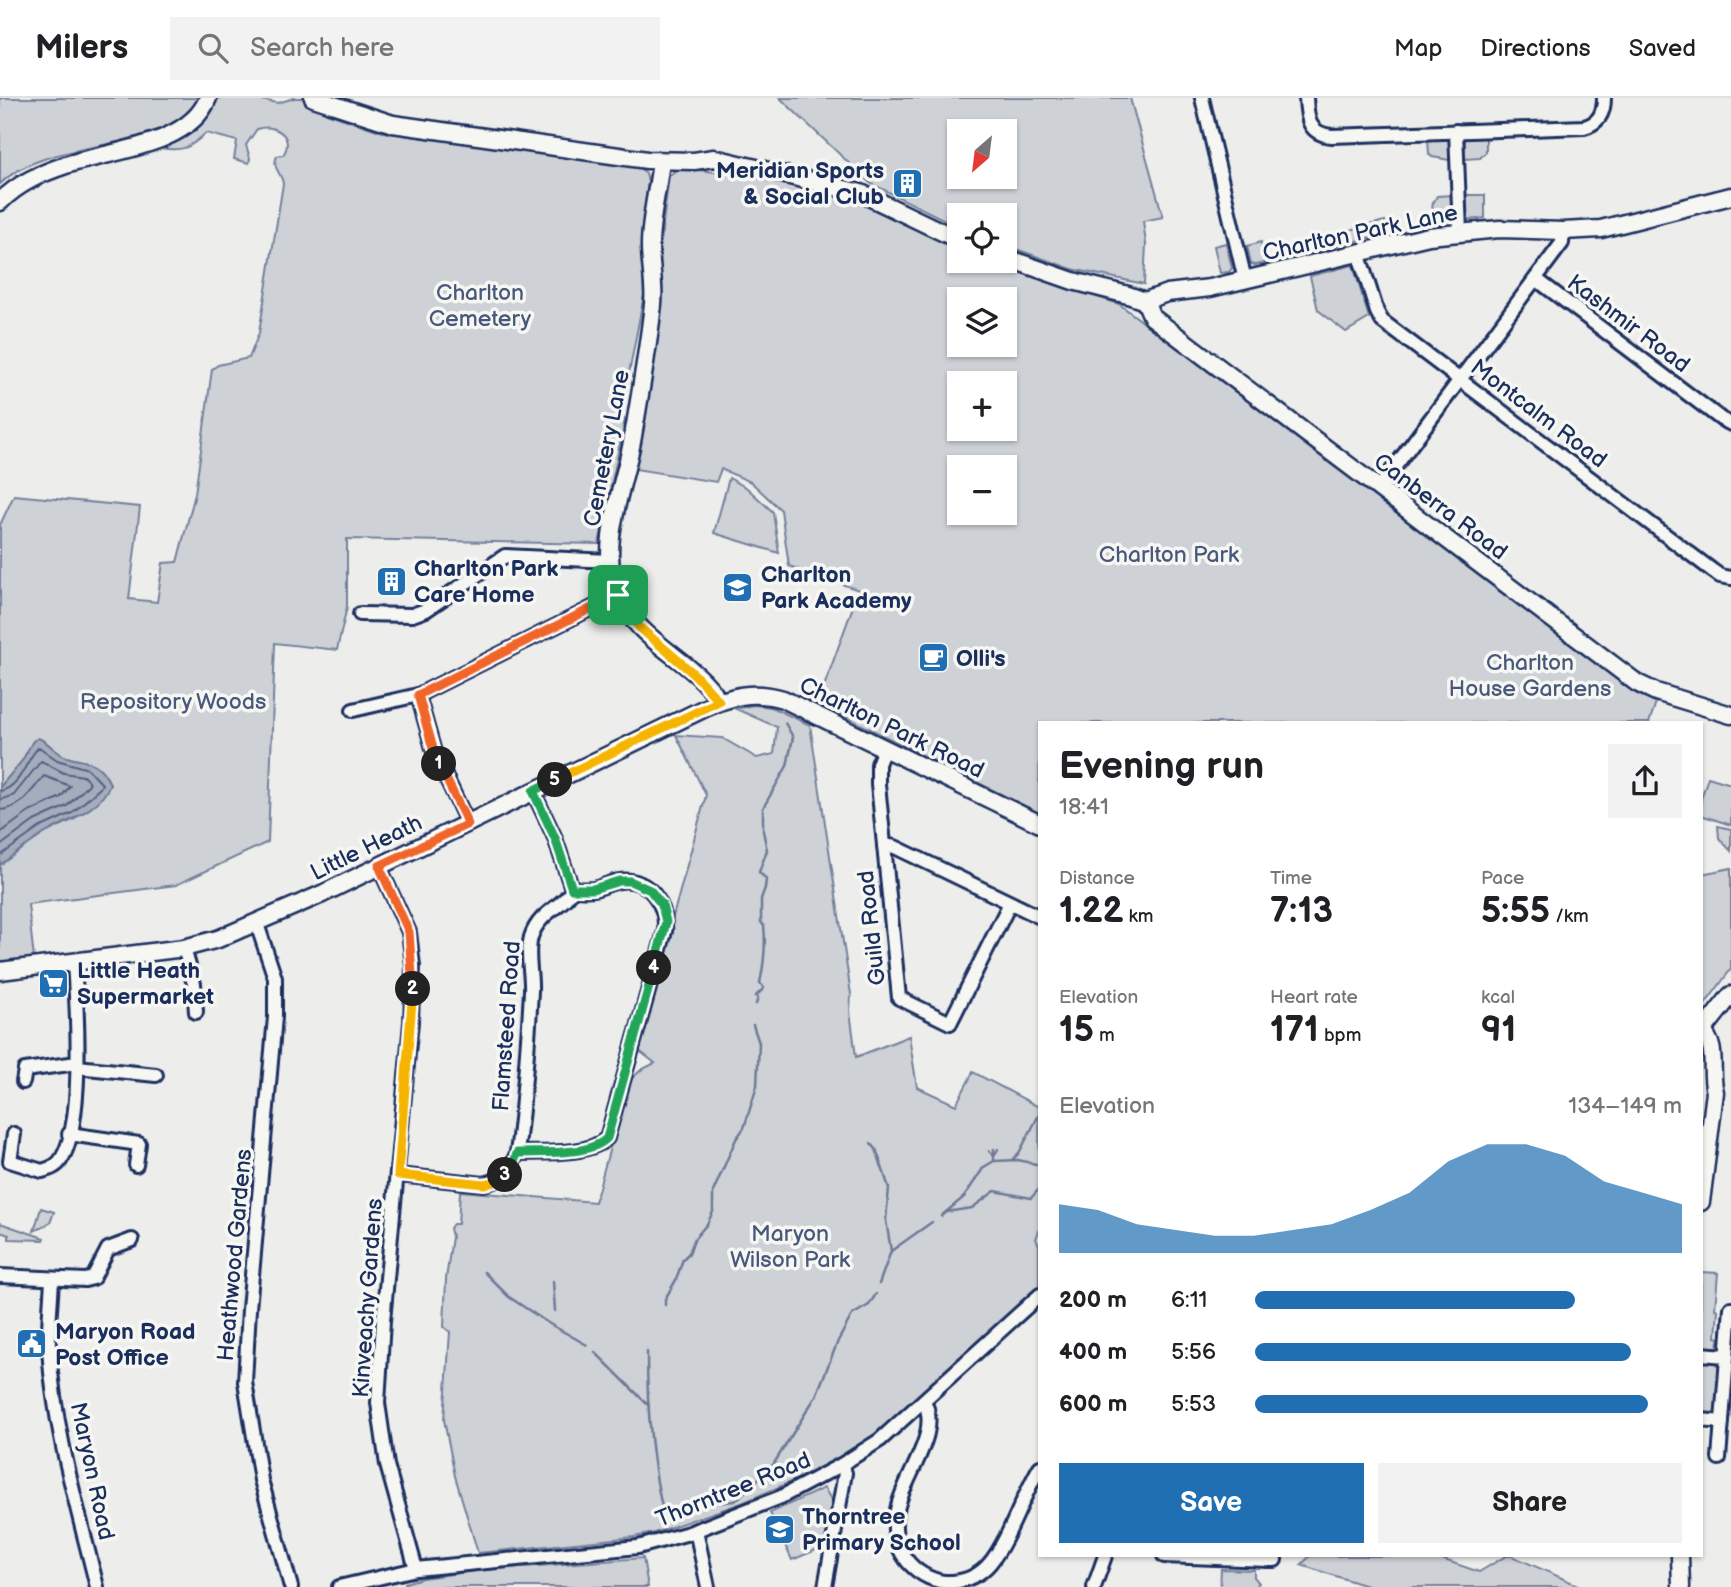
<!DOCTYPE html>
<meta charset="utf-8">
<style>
:root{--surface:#fff;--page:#f2f2f2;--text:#202124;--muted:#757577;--line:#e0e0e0;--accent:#1f6fb2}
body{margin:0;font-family:"Balsamiq Sans",sans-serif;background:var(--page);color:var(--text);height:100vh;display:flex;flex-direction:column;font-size:26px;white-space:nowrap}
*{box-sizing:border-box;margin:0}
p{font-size:23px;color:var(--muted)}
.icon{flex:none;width:38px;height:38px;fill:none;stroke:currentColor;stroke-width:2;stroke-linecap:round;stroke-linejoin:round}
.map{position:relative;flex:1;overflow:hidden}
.side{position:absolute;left:1038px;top:623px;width:665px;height:836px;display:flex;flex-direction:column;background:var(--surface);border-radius:0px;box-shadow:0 2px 5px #0004}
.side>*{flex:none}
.needle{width:46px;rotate:208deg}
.buttons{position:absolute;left:947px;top:21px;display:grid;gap:14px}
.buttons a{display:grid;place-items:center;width:70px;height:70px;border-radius:0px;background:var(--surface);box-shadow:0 2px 5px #0004;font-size:35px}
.pin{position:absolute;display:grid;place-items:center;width:60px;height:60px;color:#fff;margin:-30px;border-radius:14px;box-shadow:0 4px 10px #0006}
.km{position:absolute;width:35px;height:35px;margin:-18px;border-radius:50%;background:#222;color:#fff;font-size:19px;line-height:35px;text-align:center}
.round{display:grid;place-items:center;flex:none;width:74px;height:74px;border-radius:0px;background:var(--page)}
.headline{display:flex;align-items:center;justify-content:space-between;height:119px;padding:0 21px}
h1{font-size:38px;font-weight:700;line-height:52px}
.figures{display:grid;grid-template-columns:repeat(3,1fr);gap:10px;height:119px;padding:7px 21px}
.figures div{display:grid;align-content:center}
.figures b{font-size:35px;font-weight:700}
.figures small{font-size:19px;font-weight:400}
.figures p{font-size:19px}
.chart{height:196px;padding:14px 21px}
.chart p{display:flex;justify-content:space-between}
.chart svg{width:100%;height:126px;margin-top:7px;fill:var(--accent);opacity:.7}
.cta{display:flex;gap:14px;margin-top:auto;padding:14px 21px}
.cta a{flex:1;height:80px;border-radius:0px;background:var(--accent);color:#fff;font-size:28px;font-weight:700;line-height:80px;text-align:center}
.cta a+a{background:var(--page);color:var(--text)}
ul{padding:0 21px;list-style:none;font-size:23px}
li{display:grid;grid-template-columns:112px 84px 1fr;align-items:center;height:52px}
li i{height:18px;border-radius:9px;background:var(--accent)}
header{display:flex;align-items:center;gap:42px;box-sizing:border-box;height:98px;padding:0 35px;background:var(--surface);border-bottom:2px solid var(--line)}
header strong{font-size:33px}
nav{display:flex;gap:38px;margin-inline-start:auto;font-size:24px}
.search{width:490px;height:63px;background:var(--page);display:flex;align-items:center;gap:18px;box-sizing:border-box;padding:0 24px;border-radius:0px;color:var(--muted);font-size:26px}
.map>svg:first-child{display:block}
.green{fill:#ced2d7;stroke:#74809a;stroke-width:2;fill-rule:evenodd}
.water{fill:#a5acbc;stroke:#6e7a96;stroke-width:2}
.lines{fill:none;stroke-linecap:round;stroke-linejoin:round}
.shore{stroke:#526184;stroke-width:2}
.stream{stroke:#6e7a96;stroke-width:2.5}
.street-casing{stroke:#1b2f5e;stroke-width:18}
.secondary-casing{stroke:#1b2f5e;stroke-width:21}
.street{stroke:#f6f6f2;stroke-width:12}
.secondary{stroke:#f6f6f2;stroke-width:16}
.split-1-casing{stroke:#fff;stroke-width:14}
.split-2-casing{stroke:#fff;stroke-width:14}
.split-3-casing{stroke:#fff;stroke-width:14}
.split-4-casing{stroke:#fff;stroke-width:14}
.split-5-casing{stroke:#fff;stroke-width:14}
.split-6-casing{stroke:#fff;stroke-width:14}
.split-1{stroke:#f0652b;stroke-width:9}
.split-2{stroke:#f0652b;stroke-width:9}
.split-3{stroke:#f5b400;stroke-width:9}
.split-4{stroke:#22a559;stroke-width:9}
.split-5{stroke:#22a559;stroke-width:9}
.split-6{stroke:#f5b400;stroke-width:9}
.labels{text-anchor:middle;stroke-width:7;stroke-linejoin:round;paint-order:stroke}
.poi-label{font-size:23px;font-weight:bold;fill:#1b2f5e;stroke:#f6f6f2;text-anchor:start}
.street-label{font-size:23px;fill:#1b2f5e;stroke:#f6f6f2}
.park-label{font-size:23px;fill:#48587c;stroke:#f6f6f2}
</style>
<header>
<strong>Milers</strong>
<div class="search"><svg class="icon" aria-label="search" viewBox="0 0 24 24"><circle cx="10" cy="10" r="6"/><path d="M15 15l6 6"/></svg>Search here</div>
<nav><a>Map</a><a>Directions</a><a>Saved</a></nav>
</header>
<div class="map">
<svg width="1731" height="1489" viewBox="0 0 1731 1489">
<rect width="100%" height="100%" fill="#edeeec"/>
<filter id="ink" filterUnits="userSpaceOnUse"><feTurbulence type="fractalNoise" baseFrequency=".0143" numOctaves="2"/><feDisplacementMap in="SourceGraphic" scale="14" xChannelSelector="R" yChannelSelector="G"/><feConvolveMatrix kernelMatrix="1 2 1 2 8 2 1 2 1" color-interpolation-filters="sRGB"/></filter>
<g filter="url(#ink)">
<!-- green -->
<g class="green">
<path d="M0,0H199C166,59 50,36 0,86Z"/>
<path d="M217,0H250L278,5L294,0H303L315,3L326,9V15L383,34L638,69L646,75L648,84L641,139L644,197L621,317L625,322L599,446L347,441V509L337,552L275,545L268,744L176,787L28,806L34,861L0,865V767L43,736L75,721L110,686C99,663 88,665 67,659C58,656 51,648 43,642L33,643L22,663L0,689V427L14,397L140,409L129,501L157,504L163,465L177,464L195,396L212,271L218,267L249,260L259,235L283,86C282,75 271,70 277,58L283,57C296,38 274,25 257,31L246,47L250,60L249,65L234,61L237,43L206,35C190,50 182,54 160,50C195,36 199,32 217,0Z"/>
<path d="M780,0H1130L1163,119L1143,123L1146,146L1144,186L1072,171L1005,147L1004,117H959V129L870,85ZM1004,33V79H959V33Z"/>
<polygon points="1486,39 1486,54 1480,60 1464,61 1465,41"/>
<polygon points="1428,41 1446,41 1450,44 1450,62 1432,59 1429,56"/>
<path d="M678,70L753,78L855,103L959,151V163H987L1119,206L1617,582L1637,596L1656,604L1649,625H1040L1039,715L818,605L859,492L789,468L781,412L751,384L721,371L716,384L635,371L662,196L660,148L669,78ZM959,201H1004V247H959ZM959,285H1004V331H959ZM959,369H1004V415H959Z"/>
<polygon points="1452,97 1453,120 1447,124 1436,126 1432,107 1437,98"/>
<polygon points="1466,97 1485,97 1485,120 1470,122 1467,119"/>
<polygon points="1385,123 1388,135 1313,154 1310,142"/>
<polygon points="1261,144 1265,165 1255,167 1251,166 1247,148"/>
<polygon points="1226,145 1232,170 1229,174 1220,175 1214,148"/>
<polygon points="1353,167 1369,220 1346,234 1318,212 1310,178"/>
<polygon points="729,380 747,390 773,414 779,455 714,435"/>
<polygon points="753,607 771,609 810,627 851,896 850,913 856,959 909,938 917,989 956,1007 973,974 1039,1009 1040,1130 1036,1141 1039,1147 1039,1190 899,1319 852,1357 742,1405 654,1435 634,1439 478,1455 455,1378 444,1322 450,1234 444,1229 446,1181 452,1139 450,1130 453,1126 458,1126 460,1093 595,1104 628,984 641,972 655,965 637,951 706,697 676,637 722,640 757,660 774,656 777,629 736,611"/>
<polygon points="1708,679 1731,686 1731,727 1701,717 1701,701"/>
<polygon points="1718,728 1731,731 1731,753 1719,740"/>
<polygon points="1731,770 1731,871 1701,912 1701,776"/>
<polygon points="41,1110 54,1114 50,1125 34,1133"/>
<polygon points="0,1125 44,1140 44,1142 9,1141 9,1137 0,1134"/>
<polygon points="1701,1174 1718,1175 1715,1211 1718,1212 1716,1239 1720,1240 1717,1250 1701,1249"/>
<polygon points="1701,1263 1714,1264 1720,1270 1717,1311 1711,1316 1701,1315"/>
<polygon points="824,1390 834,1406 826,1448 792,1462 770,1415"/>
<polygon points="1310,1458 1433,1458 1479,1474 1506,1458 1512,1458 1582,1489 1370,1489 1301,1467"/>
<polygon points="643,1460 648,1489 406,1489 405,1485 422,1480 483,1472"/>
<polygon points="1221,1471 1254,1472 1254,1479 1259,1485 1255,1489 1220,1489"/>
</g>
<!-- water -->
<path class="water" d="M38,640C47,643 52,651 60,656C81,668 96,655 110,686C100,714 63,723 41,738C27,747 13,757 0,767V689L22,663L33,643Z"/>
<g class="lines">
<!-- shore -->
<g class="shore">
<path d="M0,693C21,690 26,660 39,649L57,662L88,671L102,686L100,690L72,715L39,730L0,758"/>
<polyline points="0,702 14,697 41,663 64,675 83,678 90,685 67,708 34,723 0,748"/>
<path d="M0,712C21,711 31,693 44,678L70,688L61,699L29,714L0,735"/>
</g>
<!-- stream -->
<g class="stream">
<path d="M756,906L758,900L756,898L764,890L760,885C764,866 766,846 764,828L761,824V801L765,790L766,781L759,774L767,752L763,733V710L787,668L793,639L785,625"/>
<polyline points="871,1045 876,1051 889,1090 886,1122 891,1153"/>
<polyline points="989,1053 994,1058 998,1051"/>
<polyline points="1012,1062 1019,1055 1040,1015"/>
<polyline points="994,1063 994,1051"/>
<polyline points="946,1114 964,1099 984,1069 994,1063 1018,1062 1040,1067"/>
<polyline points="941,1118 946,1114 972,1110 995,1093 1031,1100 1040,1090"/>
<polyline points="484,1174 509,1199 548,1225 587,1247"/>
<polyline points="553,1183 555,1213"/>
<polyline points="879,1186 891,1153 932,1124"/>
<polyline points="665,1207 665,1201 676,1182 683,1161 689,1155 695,1140 707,1126 713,1114 713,1094 736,1041 744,1030 753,1001 757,988 759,945 753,927"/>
<polyline points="595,1254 649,1308"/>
<path d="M647,1254C647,1309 651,1364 664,1418"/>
<polyline points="684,1408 735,1403 773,1367 816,1298 838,1243 852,1217 869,1207 876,1196"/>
<polyline points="664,1414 675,1410"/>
</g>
<defs>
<g id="street">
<polyline points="1202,0 1245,182"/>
<path d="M1306,0C1307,20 1308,36 1332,38L1584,29C1599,25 1604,15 1604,0"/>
<polyline points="1456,33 1460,134"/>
<polyline points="1358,154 1377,214 1382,223 1713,473 1720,478 1731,480"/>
<polyline points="1536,181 1721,321 1731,326"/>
<polyline points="1379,390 1562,145 1563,133"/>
<polyline points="360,516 412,517 426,512 505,458 610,463"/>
<polyline points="418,597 434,654 468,726"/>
<polyline points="353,612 418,597 618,497"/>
<polyline points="884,651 878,666 878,686 899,900 950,925 1010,805"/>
<polyline points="884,747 895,749 1040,819"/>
<polyline points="379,768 409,834 413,868 411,924 383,1223 378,1305 387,1367 416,1471"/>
<polyline points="257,826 275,880 275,919 249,1211 245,1284 261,1382 291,1489"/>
<polyline points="184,850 194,886 196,914"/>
<polyline points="77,969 156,977"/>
<polyline points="23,984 25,972 77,965"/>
<path d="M14,1036L10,1063L42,1073C49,1071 56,1069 60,1063C85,1029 77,908 74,865"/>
<polyline points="69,1036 139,1046 136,1067"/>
<path d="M517,1055C542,1054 589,1058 607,1040L665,833C667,807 649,779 620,783C611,784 603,789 594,791C587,792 579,791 572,791"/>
<path d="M398,1077L484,1086C503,1082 511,1072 517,1055C524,1001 528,947 531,893C532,875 526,857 531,839C540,812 566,808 572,791L555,740L533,693"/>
<polyline points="0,1178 85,1182 93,1180 108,1151 132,1142"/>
<path d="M52,1181C51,1204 48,1228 49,1251C54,1331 78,1411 97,1489"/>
<polyline points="1701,1256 1726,1258"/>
<path d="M924,1303C949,1350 862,1411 909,1465C920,1477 936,1485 952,1484C967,1483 981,1476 990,1465C1009,1442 1023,1397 1040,1369"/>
<polyline points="1701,1322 1722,1324"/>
<polyline points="1719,1360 1731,1210"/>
<polyline points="696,1432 708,1489"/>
<polyline points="1164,1458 1268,1462 1275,1462 1275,1458"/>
<polyline points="339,1489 416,1471 638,1449 689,1435 781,1399 841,1367 880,1342 1040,1197"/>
<polyline points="825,1489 845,1375 841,1367"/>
<polyline points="1094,1489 1105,1458"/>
</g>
<g id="secondary">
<polyline points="313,0 393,26 647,62 694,63 714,60 861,95 959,142"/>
<path d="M661,63C658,91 650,120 650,148C650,167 655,187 653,206C648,252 640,298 632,344C623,392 598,447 617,495C638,546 694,561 719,603"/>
<path d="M0,104C18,85 42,75 66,67C108,53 190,48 208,0"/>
<polyline points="1004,159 1073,183 1128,197 1145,203 1167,195 1210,190 1429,138 1499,131 1563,133 1601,131 1731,98"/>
<polyline points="1145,203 1152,219 1637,585 1656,594 1731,617"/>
<path d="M0,873L184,850L218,841L322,796L703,611C730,598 753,592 783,601L1040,726"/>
<polyline points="1701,935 1731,897"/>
<path d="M1701,1104L1715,994C1709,974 1719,948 1702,933"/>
<polyline points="1680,1458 1681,1489"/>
</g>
</defs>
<!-- street casing -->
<use href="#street" class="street-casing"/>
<!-- secondary casing -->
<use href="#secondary" class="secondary-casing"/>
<!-- street -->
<use href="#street" class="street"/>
<!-- secondary -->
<use href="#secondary" class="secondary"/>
</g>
</g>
<g class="lines" filter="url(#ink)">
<defs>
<polyline id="split-1" points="439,666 434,654 418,597 618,497"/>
<polyline id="split-2" points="413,891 409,834 379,768 468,726 439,666"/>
<polyline id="split-3" points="413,891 398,1077 484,1086 495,1084 505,1077"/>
<path id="split-4" d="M505,1077L513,1068L517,1055C542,1054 590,1058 607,1040L654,870"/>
<polyline id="split-5" points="555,682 533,693 555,740 572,791 593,791 619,783 630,783 650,792 662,807 666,824 654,870"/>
<polyline id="split-6" points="555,682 719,603 694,576 639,529 618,497"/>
</defs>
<!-- split-1 casing -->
<use href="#split-1" class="split-1-casing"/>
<!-- split-2 casing -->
<use href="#split-2" class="split-2-casing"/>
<!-- split-3 casing -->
<use href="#split-3" class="split-3-casing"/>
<!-- split-4 casing -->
<use href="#split-4" class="split-4-casing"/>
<!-- split-5 casing -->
<use href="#split-5" class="split-5-casing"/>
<!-- split-6 casing -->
<use href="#split-6" class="split-6-casing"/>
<!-- split-1 -->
<use href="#split-1" class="split-1"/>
<!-- split-2 -->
<use href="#split-2" class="split-2"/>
<!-- split-3 -->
<use href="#split-3" class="split-3"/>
<!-- split-4 -->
<use href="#split-4" class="split-4"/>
<!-- split-5 -->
<use href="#split-5" class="split-5"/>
<!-- split-6 -->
<use href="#split-6" class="split-6"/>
</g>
<!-- icons -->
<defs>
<symbol id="building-square" viewBox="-11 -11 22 22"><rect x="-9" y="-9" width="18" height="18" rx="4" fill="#1f6fb2" stroke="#f6f6f2"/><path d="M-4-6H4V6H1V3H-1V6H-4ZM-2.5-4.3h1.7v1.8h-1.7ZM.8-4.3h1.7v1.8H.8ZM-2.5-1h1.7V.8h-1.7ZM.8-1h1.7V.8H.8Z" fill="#fff"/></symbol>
<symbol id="school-square" viewBox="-11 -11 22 22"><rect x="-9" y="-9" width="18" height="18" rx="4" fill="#1f6fb2" stroke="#f6f6f2"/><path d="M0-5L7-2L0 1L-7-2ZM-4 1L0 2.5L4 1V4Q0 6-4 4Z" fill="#fff"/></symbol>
<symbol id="cafe-square" viewBox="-11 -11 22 22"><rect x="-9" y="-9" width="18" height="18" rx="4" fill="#1f6fb2" stroke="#f6f6f2"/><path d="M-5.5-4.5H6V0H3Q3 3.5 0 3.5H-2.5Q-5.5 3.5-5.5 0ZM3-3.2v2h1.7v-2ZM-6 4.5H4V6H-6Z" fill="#fff"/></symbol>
<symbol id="supermarket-square" viewBox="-11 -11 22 22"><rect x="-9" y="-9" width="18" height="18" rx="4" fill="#1f6fb2" stroke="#f6f6f2"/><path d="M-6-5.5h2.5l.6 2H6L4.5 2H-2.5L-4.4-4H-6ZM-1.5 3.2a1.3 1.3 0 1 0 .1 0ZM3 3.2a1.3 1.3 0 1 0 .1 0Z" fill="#fff"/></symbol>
<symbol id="civic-square" viewBox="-11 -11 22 22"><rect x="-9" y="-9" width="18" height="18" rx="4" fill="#1f6fb2" stroke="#f6f6f2"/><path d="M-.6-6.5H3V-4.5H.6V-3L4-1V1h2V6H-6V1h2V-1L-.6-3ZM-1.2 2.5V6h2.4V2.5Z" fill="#fff"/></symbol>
</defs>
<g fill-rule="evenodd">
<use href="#building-square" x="890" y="68" width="35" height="35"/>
<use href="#building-square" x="374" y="466" width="35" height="35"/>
<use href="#school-square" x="720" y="472" width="35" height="35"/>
<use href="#cafe-square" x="916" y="542" width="35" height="35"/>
<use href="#supermarket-square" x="36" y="868" width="35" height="35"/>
<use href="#civic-square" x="14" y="1228" width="35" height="35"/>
<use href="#school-square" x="762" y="1414" width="35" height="35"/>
</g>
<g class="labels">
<!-- poi labels -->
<g class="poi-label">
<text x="884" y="80" text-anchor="end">Meridian Sports<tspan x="884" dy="26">&amp; Social Club</tspan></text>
<text x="414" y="478">Charlton Park<tspan x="414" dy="26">Care Home</tspan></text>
<text x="761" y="484">Charlton<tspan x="761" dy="26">Park Academy</tspan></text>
<text x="956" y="568">Olli's</text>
<text x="77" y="880">Little Heath<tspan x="77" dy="26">Supermarket</tspan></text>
<text x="55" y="1241">Maryon Road<tspan x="55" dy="26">Post Office</tspan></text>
<text x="802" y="1426">Thorntree<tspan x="802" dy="26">Primary School</tspan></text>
</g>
<!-- street labels -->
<g class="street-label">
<text transform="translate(1360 134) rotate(-12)" y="8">Charlton Park Lane</text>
<text transform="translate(1629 225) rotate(37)" y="8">Kashmir Road</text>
<text transform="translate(1539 315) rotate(37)" y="8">Montcalm Road</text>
<text transform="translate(606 350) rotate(-79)" y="8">Cemetery Lane</text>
<text transform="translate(1441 408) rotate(37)" y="8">Canberra Road</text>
<text transform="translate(892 629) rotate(26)" y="8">Charlton Park Road</text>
<text transform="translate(366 749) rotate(-26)" y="8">Little Heath</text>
<text transform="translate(871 830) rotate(-96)" y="8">Guild Road</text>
<text transform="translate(506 928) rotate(-86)" y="8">Flamsteed Road</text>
<text transform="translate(234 1157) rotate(-85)" y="8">Heathwood Gardens</text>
<text transform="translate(367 1200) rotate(-86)" y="8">Kinveachy Gardens</text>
<text transform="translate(93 1373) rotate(78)" y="8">Maryon Road</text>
<text transform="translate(733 1391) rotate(-22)" y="8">Thorntree Road</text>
</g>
<!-- park labels -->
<g class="park-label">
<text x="480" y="202">Charlton<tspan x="480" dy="26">Cemetery</tspan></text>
<text x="1169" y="464">Charlton Park</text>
<text x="1530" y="572">Charlton<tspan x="1530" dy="26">House Gardens</tspan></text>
<text x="173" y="611">Repository Woods</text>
<text x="790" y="1143">Maryon<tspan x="790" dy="26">Wilson Park</tspan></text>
</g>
</g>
</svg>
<div class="buttons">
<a><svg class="needle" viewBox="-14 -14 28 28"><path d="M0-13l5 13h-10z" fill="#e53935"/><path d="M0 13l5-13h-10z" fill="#757577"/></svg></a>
<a><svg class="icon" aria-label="locate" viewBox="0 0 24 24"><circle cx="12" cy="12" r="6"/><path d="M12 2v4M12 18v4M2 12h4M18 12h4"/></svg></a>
<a><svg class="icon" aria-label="layers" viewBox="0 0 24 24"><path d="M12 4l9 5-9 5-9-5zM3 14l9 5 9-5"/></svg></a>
<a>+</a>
<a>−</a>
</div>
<div class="pin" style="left:618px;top:497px;background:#1e9e55"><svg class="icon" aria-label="arrive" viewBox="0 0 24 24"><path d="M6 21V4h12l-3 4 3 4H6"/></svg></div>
<b class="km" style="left:439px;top:666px">1</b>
<b class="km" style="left:413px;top:891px">2</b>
<b class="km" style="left:505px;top:1077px">3</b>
<b class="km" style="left:654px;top:870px">4</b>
<b class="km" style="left:555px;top:682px">5</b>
<section class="side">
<div class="headline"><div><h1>Evening run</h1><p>18:41</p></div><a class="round"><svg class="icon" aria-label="share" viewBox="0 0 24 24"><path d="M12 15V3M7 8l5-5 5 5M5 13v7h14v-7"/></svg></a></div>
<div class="figures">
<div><p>Distance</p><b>1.22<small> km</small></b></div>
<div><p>Time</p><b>7:13</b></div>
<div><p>Pace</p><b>5:55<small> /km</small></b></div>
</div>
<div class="figures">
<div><p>Elevation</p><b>15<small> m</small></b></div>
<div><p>Heart rate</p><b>171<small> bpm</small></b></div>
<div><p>kcal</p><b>91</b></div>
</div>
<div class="chart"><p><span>Elevation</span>134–149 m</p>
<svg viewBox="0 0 160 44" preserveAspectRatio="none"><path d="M0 44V27L10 29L20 34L30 36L40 38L50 38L60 36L70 34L80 29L90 23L100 12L110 6L120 6L130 10L140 19L150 23L160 27V44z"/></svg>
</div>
<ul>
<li><b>200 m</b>6:11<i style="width:75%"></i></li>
<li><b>400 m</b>5:56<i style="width:88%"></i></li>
<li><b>600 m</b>5:53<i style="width:92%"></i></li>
</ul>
<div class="cta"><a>Save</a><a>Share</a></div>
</section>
</div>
